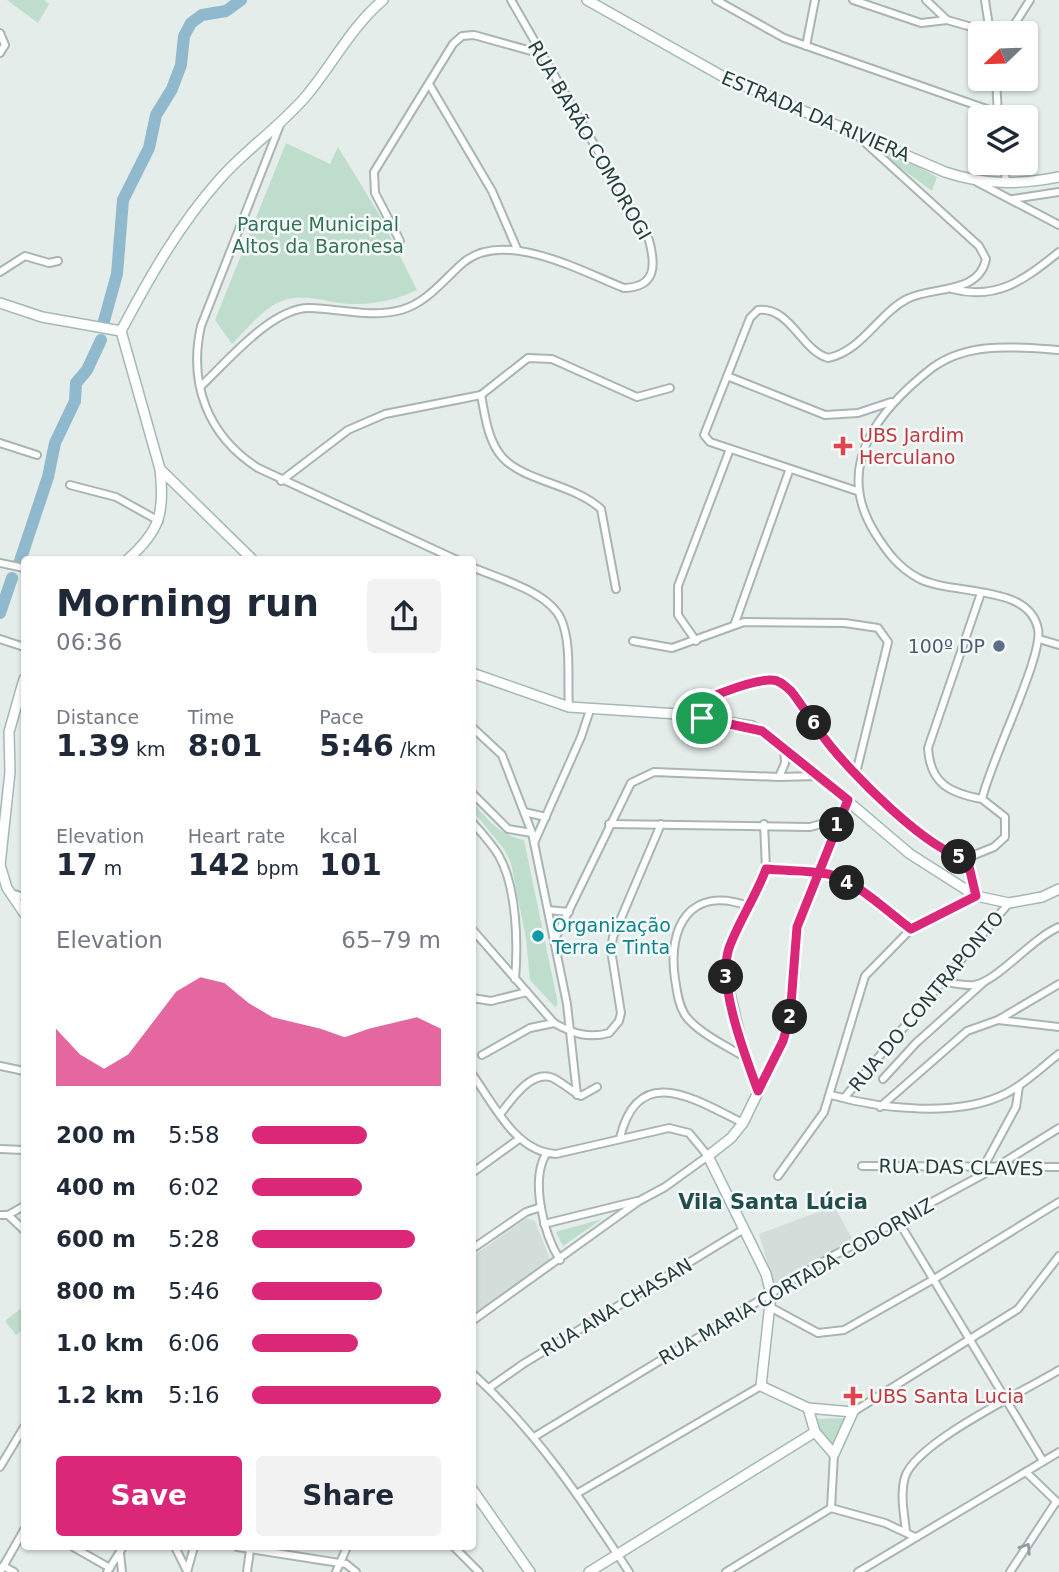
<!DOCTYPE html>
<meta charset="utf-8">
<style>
:root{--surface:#fff;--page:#f2f2f3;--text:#1f2937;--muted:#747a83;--accent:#db2777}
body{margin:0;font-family:"DejaVu Sans",sans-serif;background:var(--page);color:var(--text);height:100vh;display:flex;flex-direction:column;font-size:26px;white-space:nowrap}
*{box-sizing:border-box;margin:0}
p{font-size:23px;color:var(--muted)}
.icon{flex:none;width:38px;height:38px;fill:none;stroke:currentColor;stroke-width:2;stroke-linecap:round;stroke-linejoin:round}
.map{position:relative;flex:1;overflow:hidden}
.details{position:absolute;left:21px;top:556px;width:455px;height:994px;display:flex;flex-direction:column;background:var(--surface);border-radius:7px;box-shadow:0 2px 5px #0004}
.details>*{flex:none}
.needle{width:46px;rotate:247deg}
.fabs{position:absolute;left:968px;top:21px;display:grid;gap:14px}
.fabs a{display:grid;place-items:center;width:70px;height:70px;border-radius:7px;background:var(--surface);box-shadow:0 2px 5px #0004;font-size:35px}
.pin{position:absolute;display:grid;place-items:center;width:60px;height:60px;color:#fff;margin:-30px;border:4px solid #fff;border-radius:50%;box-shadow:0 2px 7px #0007}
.km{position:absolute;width:35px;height:35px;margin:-18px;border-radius:50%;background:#222;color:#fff;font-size:19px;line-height:35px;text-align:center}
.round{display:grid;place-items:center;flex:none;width:74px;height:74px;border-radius:7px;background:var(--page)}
.headline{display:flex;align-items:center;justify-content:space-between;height:119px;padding:0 35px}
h1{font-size:38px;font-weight:700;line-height:52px}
.figures{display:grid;grid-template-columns:repeat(3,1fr);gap:10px;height:119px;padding:7px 35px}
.figures div{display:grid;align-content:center}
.figures b{font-size:30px;font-weight:700}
.figures small{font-size:19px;font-weight:400}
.figures p{font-size:19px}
.chart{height:196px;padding:14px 35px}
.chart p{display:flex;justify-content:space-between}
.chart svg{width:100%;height:126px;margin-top:7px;fill:var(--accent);opacity:.7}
.cta{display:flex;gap:14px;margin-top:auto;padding:14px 35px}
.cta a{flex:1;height:80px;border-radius:7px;background:var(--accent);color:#fff;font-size:28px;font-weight:700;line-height:80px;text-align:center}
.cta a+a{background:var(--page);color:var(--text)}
ul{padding:0 35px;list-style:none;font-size:23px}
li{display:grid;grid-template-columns:112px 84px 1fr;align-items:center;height:52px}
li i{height:18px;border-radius:9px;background:var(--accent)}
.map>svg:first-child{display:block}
.built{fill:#d3ddda}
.green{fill:#bfddcd}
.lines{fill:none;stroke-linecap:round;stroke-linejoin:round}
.river{stroke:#91b9ce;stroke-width:12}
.street-casing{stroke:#a8b5b3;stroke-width:10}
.secondary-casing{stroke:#a4b8b5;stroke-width:12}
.street{stroke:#fff;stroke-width:6}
.secondary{stroke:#fff;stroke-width:9}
.oneway{stroke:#929e9e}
.route-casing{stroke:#fff;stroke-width:14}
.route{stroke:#db2777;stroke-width:9}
.health-dot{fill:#e0444e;stroke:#f5faf8;stroke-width:2.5}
.service-dot{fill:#5c6f8a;stroke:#f5faf8;stroke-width:2.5}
.culture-dot{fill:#0f9aa8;stroke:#f5faf8;stroke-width:2.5}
.labels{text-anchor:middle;stroke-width:5;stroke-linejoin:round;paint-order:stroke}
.street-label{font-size:19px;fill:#253e3c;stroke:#f5faf8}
.park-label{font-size:19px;fill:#327257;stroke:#f5faf8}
.health-label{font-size:19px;fill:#be3a42;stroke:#f5faf8;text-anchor:start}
.service-label{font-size:19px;fill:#4e5e75;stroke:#f5faf8;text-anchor:end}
.culture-label{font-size:19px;fill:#0d838f;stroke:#f5faf8;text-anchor:start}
.neighbourhood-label{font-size:21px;font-weight:bold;fill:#224f4d;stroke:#f5faf8}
</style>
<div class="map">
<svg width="1059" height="1572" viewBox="0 0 1059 1572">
<rect width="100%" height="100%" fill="#e5edeb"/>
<!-- built -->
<g class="built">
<polygon points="834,1206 852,1238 775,1288 759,1234"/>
<polygon points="527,1218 535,1221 551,1262 473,1314 473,1256"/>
</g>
<!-- green -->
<g class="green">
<polygon points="7,0 44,0 49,4 38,23"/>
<path d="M286,143L330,164L338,147L379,214L417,290C398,299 374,305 353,304C326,304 303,290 277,303C260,312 246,330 232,344L215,320Z"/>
<polygon points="882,147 937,177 932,191 879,152 878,148"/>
<path d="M473,801C486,820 502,836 524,840L558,1004L555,1007L530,980L526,939L511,863L504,849L473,811Z"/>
<polygon points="602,1219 563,1246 556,1232 559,1231"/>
<polygon points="24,1306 24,1329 16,1335 5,1321"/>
<polygon points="846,1418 832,1448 827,1445 812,1419"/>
</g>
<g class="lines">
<!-- river -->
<g class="river">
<polyline points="104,321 117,274 123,200 149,148 156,115 172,89 181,65 184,36 191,23 202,15 226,11 241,0"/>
<polyline points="19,564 48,477 55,443 75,401 76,383 87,370 101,340"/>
<polyline points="0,613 12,578"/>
</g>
<defs>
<g id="street">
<polyline points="716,0 784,38 998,113"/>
<polyline points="853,0 921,23 947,20"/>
<polyline points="926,0 947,20 989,32"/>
<polyline points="985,0 990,33"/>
<polyline points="0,33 5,45 0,53"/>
<polyline points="1009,33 1030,0"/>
<polyline points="806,46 815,0"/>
<polyline points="996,79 998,115"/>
<polyline points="429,84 492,191 517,249"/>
<path d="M280,125L201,326C188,384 208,436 258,468L457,560"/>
<polyline points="1004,163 1006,183"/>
<polyline points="977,182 1059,225"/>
<polyline points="1013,199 1059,192"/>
<polyline points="400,241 375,193 374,172 453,44 462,36 474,35 542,54"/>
<polyline points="0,272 25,256 49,263 58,261"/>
<path d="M952,289C998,301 1025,279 1059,252"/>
<polyline points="727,376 825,415 858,413 891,402"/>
<path d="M200,387C227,362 272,307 310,308C340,309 371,318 401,310C427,303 444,279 464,262C505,229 581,271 624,288C656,287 656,266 649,240L511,0"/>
<path d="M481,395C485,416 488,442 503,458C526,482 574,484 601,509L616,589"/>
<polyline points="0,443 37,455"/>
<polyline points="281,481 348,430 385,414 481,395 528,358 552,359 637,397 670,388"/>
<polyline points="70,485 116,497 159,521"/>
<path d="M857,491L710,442L704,435L750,318L758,310C790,306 801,350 828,358C862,351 878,314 907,299C931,286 979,295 986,259L979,246L859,137"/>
<polyline points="0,563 24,568"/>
<path d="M472,567C499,579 548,591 561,619C572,644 567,681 569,707"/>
<path d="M981,593L928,748C930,783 949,793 982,799"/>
<polyline points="735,623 789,471"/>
<polyline points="0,639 24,647"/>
<polyline points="1039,639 1059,645"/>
<polyline points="633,641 672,648 744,622 845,623 878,628 888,642 856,773"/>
<polyline points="696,641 678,615 678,586 730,449"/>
<path d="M678,714C694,702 752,679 772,680C780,681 786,686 791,691C803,706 813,724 825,739C848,769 931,854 967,858L976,896L911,929L865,976L824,1112L778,1176"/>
<polyline points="472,727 502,755 532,833 567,1004 577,1095"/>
<polyline points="779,777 819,776"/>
<polyline points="472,793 508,829 532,833"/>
<polyline points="524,812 546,817"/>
<path d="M472,822C482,833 492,844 499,856C517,888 518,944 515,979"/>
<polyline points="609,824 810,827 839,819"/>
<polyline points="534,843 581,737 590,710"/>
<path d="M967,858L994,847L1005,837V817L982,799C990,762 1044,655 1038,629C1029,583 951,596 918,578C898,567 887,552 875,533C833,466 878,410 932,368C968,341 1016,347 1059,350"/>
<polyline points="766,869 830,874 851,885 911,929"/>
<polyline points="11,893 24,897"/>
<polyline points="548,910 569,912"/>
<path d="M472,929L554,1023C572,1033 588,1039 609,1033L619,1021L621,1013L611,950L613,937L661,824"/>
<polyline points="554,941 631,783 654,772 779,777 785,763 784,747"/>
<path d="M942,981C952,983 964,986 974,985C997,982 1032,938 1059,927"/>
<polyline points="472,998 491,1001 527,992"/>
<polyline points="998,1020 1059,1027"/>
<polyline points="482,1055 530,1028 554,1023"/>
<path d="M746,1058C727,1046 698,1033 685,1015C678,1004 677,991 675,979C667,926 691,885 748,906"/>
<polyline points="0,1066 24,1071"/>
<path d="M472,1074C494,1104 515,1152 556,1154L669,1128L689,1133L708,1156L665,1187L639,1201L472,1321"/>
<polyline points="883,1079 916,1043 984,982"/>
<polyline points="758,1091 746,1058 725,967 729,949 766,869 764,824"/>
<path d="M831,1095C881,1109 959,1118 1007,1093C1026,1083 1042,1067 1059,1054"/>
<polyline points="844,1098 1009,903"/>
<polyline points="880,1107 967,1031 998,1020 1059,984"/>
<path d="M501,1113C512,1099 532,1069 553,1078C563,1083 571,1091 581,1096L597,1087"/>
<path d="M620,1138C638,1061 696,1100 743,1123"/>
<polyline points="0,1149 24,1150"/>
<path d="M546,1154C530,1181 544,1235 560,1260"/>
<polyline points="862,1166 1059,1167"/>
<polyline points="983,1168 1016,1107 1019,1086"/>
<polyline points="472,1173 519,1139"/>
<polyline points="0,1215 8,1215 24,1206"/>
<polyline points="8,1215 24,1230"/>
<polyline points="897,1219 1043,1461"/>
<polyline points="544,1224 637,1201"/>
<polyline points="472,1249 526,1212 541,1207"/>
<polyline points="770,1307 818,1333 844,1330 934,1279 1059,1202"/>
<path d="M472,1373C536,1431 582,1500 629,1572"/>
<polyline points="489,1388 523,1364 744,1229"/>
<polyline points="853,1412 1018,1309 1059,1256"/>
<polyline points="534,1437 831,1257 993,1169 1059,1128"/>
<polyline points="0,1467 24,1427"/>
<polyline points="1026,1472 1057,1502"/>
<polyline points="578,1493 761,1386"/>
<polyline points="831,1508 885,1523 915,1537"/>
<polyline points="831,1508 834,1454"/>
<path d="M906,1531C904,1514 900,1494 905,1477C916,1442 1025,1391 1059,1370"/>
<polyline points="73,1547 110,1568"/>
<polyline points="175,1547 187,1571"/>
<polyline points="237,1547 346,1564 356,1572"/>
<polyline points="454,1547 479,1572"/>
<polyline points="120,1553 122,1572"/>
<polyline points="3,1566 14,1572"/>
<polyline points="0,1572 24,1530"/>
<polyline points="107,1572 123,1547"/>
<polyline points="187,1572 194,1547"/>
<polyline points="247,1572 250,1550"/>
<polyline points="336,1572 347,1547"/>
<polyline points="726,1572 831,1508"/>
<polyline points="858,1572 1059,1452"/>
<polyline points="1010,1572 1056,1502"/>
</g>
<g id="secondary">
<path d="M587,0L722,76L945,172C984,185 1019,185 1059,177"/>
<polyline points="0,303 42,317 121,331"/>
<path d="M121,331C149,278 179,225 219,180C246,149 280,127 307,95C333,64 351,27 383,0"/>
<path d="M121,331L160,469C165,513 160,531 127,560"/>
<polyline points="160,469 253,560"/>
<polyline points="472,673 569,707 678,714 752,726 784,747 910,854 976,896 1009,903 1042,897 1059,889"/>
<polyline points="24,679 9,732 10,772 0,865 7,888 24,913"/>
<polyline points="808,1408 815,1432 834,1454 853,1412 808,1408 761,1386 771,1294 766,1274 708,1156 731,1138 743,1123 783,1041 794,980 797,927 848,800"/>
<polyline points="472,1489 530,1572"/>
<polyline points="589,1572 815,1432"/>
</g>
</defs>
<!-- street casing -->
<use href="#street" class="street-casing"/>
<!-- secondary casing -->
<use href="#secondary" class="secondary-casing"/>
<!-- street -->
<use href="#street" class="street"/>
<!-- secondary -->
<use href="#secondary" class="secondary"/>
</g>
<!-- one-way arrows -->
<defs><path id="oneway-chevron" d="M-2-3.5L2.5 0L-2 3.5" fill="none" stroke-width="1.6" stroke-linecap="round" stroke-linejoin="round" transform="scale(1.75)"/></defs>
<use class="oneway" href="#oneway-chevron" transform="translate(1026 1548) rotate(-57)"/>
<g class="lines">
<defs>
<path id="route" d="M702,718L762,731L848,800L797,927L790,1017L783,1041L758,1091C745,1055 717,984 729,948C739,921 756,896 766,869C786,871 808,870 828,874C854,879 889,913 911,929L976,896L967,858C930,854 848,770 825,739C813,724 803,706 791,691C785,686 780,680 772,680C751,679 695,702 678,714L702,718"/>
</defs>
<!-- route casing -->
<use href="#route" class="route-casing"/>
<!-- route -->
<use href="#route" class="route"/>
</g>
<!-- markers -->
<g class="health-dot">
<path d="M839.5 435.5h7v7h7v7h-7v7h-7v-7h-7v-7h7z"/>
<path d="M849.5 1385.5h7v7h7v7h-7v7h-7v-7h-7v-7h7z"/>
</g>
<circle class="service-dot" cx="999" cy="646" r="7"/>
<circle class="culture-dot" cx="538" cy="936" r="7"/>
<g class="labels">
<!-- street labels -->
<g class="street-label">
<text transform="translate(816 116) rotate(23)" y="7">ESTRADA DA RIVIERA</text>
<text transform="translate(590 140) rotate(60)" y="7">RUA BARÃO COMOROGI</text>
<text transform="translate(926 1001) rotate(-50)" y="7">RUA DO CONTRAPONTO</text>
<text transform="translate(961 1167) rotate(1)" y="7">RUA DAS CLAVES</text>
<text transform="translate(796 1281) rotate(-30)" y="7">RUA MARIA CORTADA CODORNIZ</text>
<text transform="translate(616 1307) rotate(-31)" y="7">RUA ANA CHASAN</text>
</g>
<!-- park labels -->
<g class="park-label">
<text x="318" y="231">Parque Municipal<tspan x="318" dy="22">Altos da Baronesa</tspan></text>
</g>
<!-- health labels -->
<g class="health-label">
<text x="859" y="442">UBS Jardim<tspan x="859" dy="22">Herculano</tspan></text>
<text x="869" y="1403">UBS Santa Lucia</text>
</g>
<!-- service labels -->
<g class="service-label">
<text x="985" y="653">100º DP</text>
</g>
<!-- culture labels -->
<g class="culture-label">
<text x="552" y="932">Organização<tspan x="552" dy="22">Terra e Tinta</tspan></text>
</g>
<!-- neighbourhood labels -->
<g class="neighbourhood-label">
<text x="773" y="1209">Vila Santa Lúcia</text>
</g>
</g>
</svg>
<div class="fabs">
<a><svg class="needle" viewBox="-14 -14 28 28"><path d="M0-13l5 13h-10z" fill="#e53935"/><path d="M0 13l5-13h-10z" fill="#747a83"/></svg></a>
<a><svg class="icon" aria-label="layers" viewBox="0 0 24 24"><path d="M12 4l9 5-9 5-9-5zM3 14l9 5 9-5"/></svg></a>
</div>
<div class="pin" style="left:702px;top:718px;background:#1e9e55"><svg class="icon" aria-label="arrive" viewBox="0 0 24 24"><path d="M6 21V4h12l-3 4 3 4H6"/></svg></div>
<b class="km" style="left:837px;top:825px">1</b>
<b class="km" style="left:790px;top:1017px">2</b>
<b class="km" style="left:726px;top:977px">3</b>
<b class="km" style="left:847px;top:883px">4</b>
<b class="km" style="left:959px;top:857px">5</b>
<b class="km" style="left:814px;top:723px">6</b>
<section class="details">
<div class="headline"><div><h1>Morning run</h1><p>06:36</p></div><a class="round"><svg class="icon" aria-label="share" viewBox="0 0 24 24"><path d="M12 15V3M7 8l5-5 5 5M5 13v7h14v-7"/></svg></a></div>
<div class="figures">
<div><p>Distance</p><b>1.39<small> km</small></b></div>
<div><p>Time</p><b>8:01</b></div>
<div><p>Pace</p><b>5:46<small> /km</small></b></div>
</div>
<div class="figures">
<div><p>Elevation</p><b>17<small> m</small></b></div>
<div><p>Heart rate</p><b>142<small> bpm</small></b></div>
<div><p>kcal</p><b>101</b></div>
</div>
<div class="chart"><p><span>Elevation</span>65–79 m</p>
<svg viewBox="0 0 160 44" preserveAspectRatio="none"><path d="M0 44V24L10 33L20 38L30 33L40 22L50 11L60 6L70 8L80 15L90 20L100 22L110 24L120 27L130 24L140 22L150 20L160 24V44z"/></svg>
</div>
<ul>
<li><b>200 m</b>5:58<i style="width:61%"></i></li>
<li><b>400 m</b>6:02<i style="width:58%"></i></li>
<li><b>600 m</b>5:28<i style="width:86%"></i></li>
<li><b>800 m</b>5:46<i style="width:69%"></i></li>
<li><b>1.0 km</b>6:06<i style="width:56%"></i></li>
<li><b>1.2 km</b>5:16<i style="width:100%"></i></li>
</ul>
<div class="cta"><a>Save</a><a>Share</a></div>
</section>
</div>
